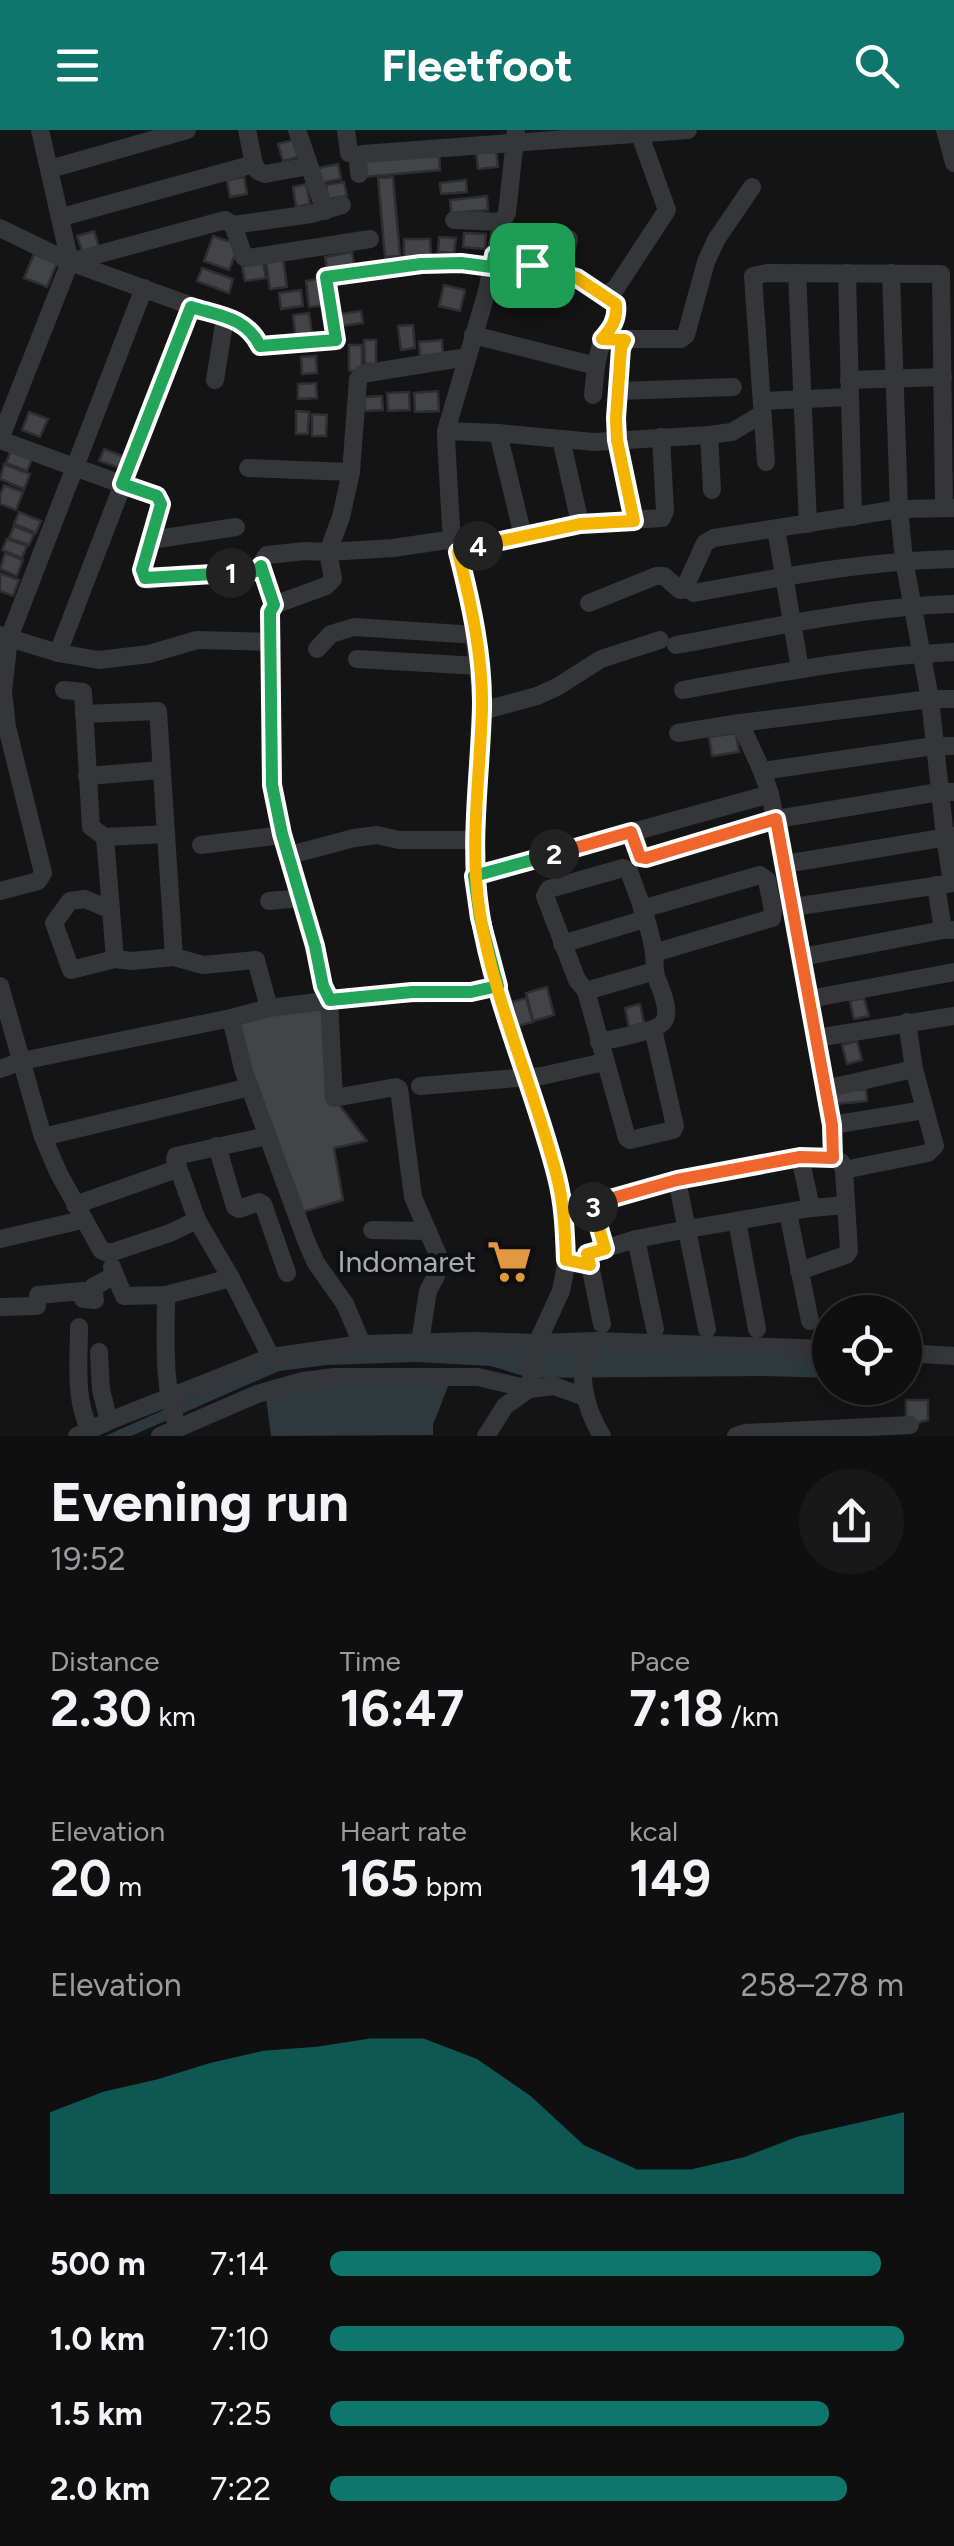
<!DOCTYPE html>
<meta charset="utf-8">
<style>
:root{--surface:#0f0f10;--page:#181819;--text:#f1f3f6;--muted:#9b9c9f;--line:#2f2f30;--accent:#0f766e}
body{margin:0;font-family:Figtree,sans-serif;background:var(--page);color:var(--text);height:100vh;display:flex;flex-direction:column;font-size:38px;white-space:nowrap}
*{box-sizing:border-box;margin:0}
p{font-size:32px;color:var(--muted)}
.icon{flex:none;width:55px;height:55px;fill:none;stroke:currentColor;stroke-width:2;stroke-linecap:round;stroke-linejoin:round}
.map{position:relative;height:1306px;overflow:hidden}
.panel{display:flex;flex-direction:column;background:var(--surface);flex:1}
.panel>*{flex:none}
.controls{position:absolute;left:812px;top:1165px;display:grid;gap:20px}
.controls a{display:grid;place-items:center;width:110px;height:110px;border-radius:50%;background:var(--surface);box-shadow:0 5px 25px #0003,0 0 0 2px var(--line);font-size:50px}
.pin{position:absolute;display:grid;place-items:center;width:85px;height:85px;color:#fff;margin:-42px;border-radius:20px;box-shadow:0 5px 15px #0006}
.km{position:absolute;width:50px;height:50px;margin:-25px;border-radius:50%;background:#222;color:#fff;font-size:28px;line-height:50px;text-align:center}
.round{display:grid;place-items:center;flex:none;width:105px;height:105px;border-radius:52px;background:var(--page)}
.headline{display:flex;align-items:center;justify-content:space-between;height:170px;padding:0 50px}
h1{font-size:55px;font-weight:700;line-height:75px}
.metrics{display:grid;grid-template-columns:repeat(3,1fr);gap:15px;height:170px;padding:10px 50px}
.metrics div{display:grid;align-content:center}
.metrics b{font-size:50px;font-weight:700}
.metrics small{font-size:28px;font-weight:400}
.metrics p{font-size:28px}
.chart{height:280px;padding:20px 50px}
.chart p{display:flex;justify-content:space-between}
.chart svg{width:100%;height:180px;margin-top:10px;fill:var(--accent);opacity:.7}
ul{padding:0 50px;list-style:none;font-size:32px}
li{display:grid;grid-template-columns:160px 120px 1fr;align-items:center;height:75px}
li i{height:25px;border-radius:12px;background:var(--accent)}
header{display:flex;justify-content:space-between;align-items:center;height:130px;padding:0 50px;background:var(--accent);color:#fff;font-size:45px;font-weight:700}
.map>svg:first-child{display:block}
.water{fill:#2e383d}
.building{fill:#434448;stroke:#2e2e31;stroke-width:2.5}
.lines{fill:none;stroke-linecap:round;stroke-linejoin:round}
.minor{stroke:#35363a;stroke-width:18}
.split-1-casing{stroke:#fff;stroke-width:20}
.split-2-casing{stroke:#fff;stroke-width:20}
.split-3-casing{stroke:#fff;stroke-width:20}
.split-4-casing{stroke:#fff;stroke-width:20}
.split-5-casing{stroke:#fff;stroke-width:20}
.split-1{stroke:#22a559;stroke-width:12}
.split-2{stroke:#22a559;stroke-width:12}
.split-3{stroke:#f0652b;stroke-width:12}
.split-4{stroke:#f5b400;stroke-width:12}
.split-5{stroke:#f5b400;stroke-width:12}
.labels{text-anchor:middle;stroke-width:8;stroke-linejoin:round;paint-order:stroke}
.poi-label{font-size:30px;fill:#a7acb4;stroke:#0f0f10;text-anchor:end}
</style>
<header><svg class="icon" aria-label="menu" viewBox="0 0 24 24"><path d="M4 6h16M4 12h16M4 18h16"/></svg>Fleetfoot<svg class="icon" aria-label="search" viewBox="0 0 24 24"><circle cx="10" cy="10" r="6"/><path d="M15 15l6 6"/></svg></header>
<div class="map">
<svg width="954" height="1306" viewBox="0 0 954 1306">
<rect width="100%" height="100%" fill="#141415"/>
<!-- water -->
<g class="water">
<polygon points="471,1216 830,1219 830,1248 766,1246 530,1248 491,1236 416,1232 327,1235 279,1241 131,1306 105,1306 276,1230 333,1224"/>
<polygon points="452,1246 433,1295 433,1305 271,1306 266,1268 303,1251"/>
</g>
<!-- building -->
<g class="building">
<polygon points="293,10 298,27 283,31 278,14"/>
<polygon points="439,19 440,40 364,47 362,26"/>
<polygon points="496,20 498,37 478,39 476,22"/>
<polygon points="338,34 341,49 317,54 314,39"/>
<polygon points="244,47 247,64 230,67 227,50"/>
<polygon points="393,47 400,126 385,127 378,48"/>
<polygon points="466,50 467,62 441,64 440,53"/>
<polygon points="344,52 347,66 328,69 326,55"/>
<polygon points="306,54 310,74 296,77 293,57"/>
<polygon points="487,66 488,80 451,83 450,70"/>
<polygon points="94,101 99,117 82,121 77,106"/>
<polygon points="464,103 486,104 485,119 463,117"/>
<polygon points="213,106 239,115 229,140 204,131"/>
<polygon points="439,107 456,108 454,123 438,122"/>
<polygon points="404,109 430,109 431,129 404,129"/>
<polygon points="352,122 355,139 328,144 325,127"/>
<polygon points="34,124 57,133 47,157 24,148"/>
<polygon points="283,129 287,157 270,159 266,132"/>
<polygon points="263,133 266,148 245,151 242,136"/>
<polygon points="202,138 233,149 229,163 197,151"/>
<polygon points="323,148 327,175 309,177 306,151"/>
<polygon points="444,155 465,160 460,181 439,176"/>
<polygon points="301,160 303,176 281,179 279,163"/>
<polygon points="361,181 363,193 342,196 340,184"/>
<polygon points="309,183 313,209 296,211 293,185"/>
<polygon points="413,195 415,218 401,220 398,196"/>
<polygon points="364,210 376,210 376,234 365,234"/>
<polygon points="442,210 443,224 420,226 419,212"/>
<polygon points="349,215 362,215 362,240 349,241"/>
<polygon points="316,226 317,243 302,244 301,227"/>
<polygon points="316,253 317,268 298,269 298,254"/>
<polygon points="438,261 439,281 415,282 414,263"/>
<polygon points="409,262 410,280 388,281 387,263"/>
<polygon points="382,266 383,280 365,281 364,267"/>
<polygon points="296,281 309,282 308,304 296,304"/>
<polygon points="29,282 48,289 40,307 22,300"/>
<polygon points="312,284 327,285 326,306 312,306"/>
<polygon points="13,316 34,324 27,341 6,333"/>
<polygon points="104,319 125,327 120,338 99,331"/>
<polygon points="4,334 30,344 24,359 0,349"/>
<polygon points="4,355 23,362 16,380 0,374 0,365"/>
<polygon points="19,382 41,391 36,403 14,394"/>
<polygon points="14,396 34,404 29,415 9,408"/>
<polygon points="7,409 27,416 22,428 2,420"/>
<polygon points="5,423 23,430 17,446 0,439"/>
<polygon points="0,443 19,450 13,466 0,461"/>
<polygon points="736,603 739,622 712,626 709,607"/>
<polygon points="547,857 554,885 533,891 526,863"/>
<polygon points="526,868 533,892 518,896 512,872"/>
<polygon points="864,868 869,886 854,889 850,871"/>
<polygon points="329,870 334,968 367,1011 334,1018 343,1070 296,1084 231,888"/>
<polygon points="640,874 644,893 629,897 625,878"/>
<polygon points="857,911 862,930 847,934 842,915"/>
<polygon points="866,959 867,971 836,974 835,962"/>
<polygon points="906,1270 928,1270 928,1290 910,1295 906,1290"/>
</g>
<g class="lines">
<!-- minor -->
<g class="minor">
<polyline points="297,0 325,81"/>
<polyline points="346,0 349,23"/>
<polyline points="516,0 507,83 502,92 487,161 446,301 446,308 451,397 472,484 481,567 475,710 474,746 480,788 498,856 558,1048 564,1093 567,1130 561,1161 537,1213 529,1259"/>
<polyline points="945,0 954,33"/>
<polyline points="254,34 258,41 265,44 309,36"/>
<polyline points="50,39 187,0"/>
<polyline points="359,44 358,31 362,24 688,0"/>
<polyline points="62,87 254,34 247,0"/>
<polyline points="454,90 502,92"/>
<polyline points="233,95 311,84 342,75"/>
<polyline points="0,98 70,132 225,188 215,250"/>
<polyline points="500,100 569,109 561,143"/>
<polyline points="494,125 566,144 577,148 603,166 616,158 667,80 640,5"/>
<polyline points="70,132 225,90 233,95 244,127 248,128 370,109"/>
<polyline points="797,143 808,394"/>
<polyline points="847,143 853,387"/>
<polyline points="891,143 899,379 904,430 930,569 945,707 952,753"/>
<path d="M225,188C243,194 251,198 259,216L335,209L327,147L421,133H461L491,137"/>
<polyline points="473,205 596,236 602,209 625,210"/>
<path d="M602,209C611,199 618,189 616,174L604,166"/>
<polyline points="849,250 943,247"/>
<polyline points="618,261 733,257"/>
<polyline points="593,265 596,236"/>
<polyline points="762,271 850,267"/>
<polyline points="446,301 498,303 594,312 709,305 732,302 762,284"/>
<polyline points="498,303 523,406"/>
<polyline points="709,305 712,360"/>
<polyline points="0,309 70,132 40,0"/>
<polyline points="561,309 580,393"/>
<polyline points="0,310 157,367 160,378 143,440 143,446 148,450 184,444 256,441 267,425 305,421 328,422 393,418 454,409"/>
<polyline points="766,332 753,146 767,143 941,144 944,378"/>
<polyline points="248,338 351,342"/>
<path d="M954,378L899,379L714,408L705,413L686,455L688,459L694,463C780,447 866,431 954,429"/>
<polyline points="633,391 617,311 616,288 621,214 629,209 681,209 686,205 706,132 716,110 752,57"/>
<polyline points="776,399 800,539"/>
<polyline points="151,410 236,397"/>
<polyline points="458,422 580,393 662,388 665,381 661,307"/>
<polyline points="261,437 274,475"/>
<polyline points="589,473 656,446 664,446 680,460 688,459"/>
<polyline points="0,505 58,523 99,530 149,524 197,510 272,512"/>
<path d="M676,515C768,498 861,477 954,474"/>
<polyline points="317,519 331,504 354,497 476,505"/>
<polyline points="58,523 191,177"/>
<polyline points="357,529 479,536"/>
<polyline points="64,560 83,562 91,697 105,707 166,704"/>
<path d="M683,560C772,544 863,526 954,522"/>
<polyline points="482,581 537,566 557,557 601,529 660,510"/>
<polyline points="84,584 158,581 174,827"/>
<polyline points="740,593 762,641 770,664 793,777 954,753"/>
<polyline points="678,603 740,593 930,569 954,569"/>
<polyline points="762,641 934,616 954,616"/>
<polyline points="87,646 161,640"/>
<polyline points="631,702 639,725 643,728 777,689 939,662 954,662"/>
<polyline points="105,707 115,829"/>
<polyline points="201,715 282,705"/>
<polyline points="290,725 354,708 377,705 399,710 475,710"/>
<polyline points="785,734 954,706"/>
<polyline points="474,746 770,664"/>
<polyline points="936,755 943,800"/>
<polyline points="0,761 38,751 43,743 7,597 3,561 9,508 144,158"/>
<polyline points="269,771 301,768"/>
<polyline points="793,777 832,995 833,1028 841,1032 844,1040 849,1121 846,1125 799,1141"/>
<polyline points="642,779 760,745 767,750 773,781 772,788 654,823"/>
<polyline points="111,780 85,769 70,771 54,793 71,840 115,829 132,831 174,827 203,835 256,830 269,878"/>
<polyline points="562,814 645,789"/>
<polyline points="802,827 943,800 954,800"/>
<polyline points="0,856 43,1007 58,1042 101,1120 105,1122 113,1122 170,1103 197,1090"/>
<polyline points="586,861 655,841"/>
<polyline points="809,869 954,842"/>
<polyline points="231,888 243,939 307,1113 316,1133 345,1174 362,1214"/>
<polyline points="816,908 954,886"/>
<path d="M599,912C612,909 659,901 664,891C671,879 660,858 656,846C654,838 655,831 654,823C650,795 638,767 629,741L623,738L549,759L545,766L577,850L586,861L627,1008L630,1010L673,1000L675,996L653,899"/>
<polyline points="0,939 22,931 231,888 269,878 373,865 471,862 498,856"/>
<polyline points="420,956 542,946 604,932"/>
<polyline points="825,959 914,939"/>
<polyline points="832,995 924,980"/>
<polyline points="267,1006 176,1026 175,1029 197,1090 231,1148 271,1227"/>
<polyline points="43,1007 250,957"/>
<polyline points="217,1016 235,1077 239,1079 259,1072 263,1074 287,1143"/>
<polyline points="800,1027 811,1078"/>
<polyline points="844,1040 928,1023 935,1016 914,939 907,892"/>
<polyline points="677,1050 707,1199"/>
<polyline points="75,1075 177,1039"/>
<polyline points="788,1083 810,1191"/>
<polyline points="737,1091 757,1199"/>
<polyline points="372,1100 428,1101"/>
<polyline points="0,1109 82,1090"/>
<polyline points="636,1109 655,1199"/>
<polyline points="605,1119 592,1074 677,1050 800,1027 833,1028"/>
<polyline points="567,1130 590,1135 587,1124 636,1109 688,1099 811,1078 846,1075"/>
<polyline points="590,1135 602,1194"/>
<path d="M115,1145L124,1166L166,1165C166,1209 162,1255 178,1298"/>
<polyline points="166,1165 231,1148"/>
<polyline points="0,1177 37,1176 38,1165 83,1161 83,1169 95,1170 93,1157 115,1145 112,1137"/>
<path d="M79,1197C79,1231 74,1269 90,1300"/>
<path d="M594,1211C572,1236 587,1282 602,1306"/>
<polyline points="420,1212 428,1161 436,1146 438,1125 413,1067 399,959 396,957 334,968 329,870 323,856 315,816 282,705 272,655 270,482 274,475 326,456 333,449 328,422 341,387 351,342 358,249 362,244 467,227"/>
<polyline points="99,1222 101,1260 109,1291"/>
<polyline points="905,1223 954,1226"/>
<polyline points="77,1306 109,1291 271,1227 362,1214 474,1211 537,1213 594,1211 830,1219"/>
<polyline points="160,1306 257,1264 303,1251 335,1247 478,1247 529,1259 554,1256 585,1267"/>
<polyline points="486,1306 505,1276 529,1259"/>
<polyline points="736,1306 745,1303 910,1295"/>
</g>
</g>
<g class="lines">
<defs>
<path id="split-1" d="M231,443L145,448L142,440L161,374L157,366L122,354L191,177C219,186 246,187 260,216L336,210L326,147L421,134L461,133L492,137L494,125L532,135"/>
<polyline id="split-2" points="231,443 256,441 261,436 274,475 270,482 272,655 282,704 315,816 323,856 330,870 412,862 471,862 498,856 480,788 474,746 554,724"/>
<polyline id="split-3" points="554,724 631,702 640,727 646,728 776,689 832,995 833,1028 800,1027 677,1050 592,1074 593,1077"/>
<path id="split-4" d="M478,416L458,422C471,473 483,526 482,579C480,648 469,716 480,784C494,871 535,960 557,1047C564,1074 565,1102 566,1130L590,1135L587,1124L605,1119L593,1077"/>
<path id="split-5" d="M478,416L580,394L634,391L617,310L616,288L621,218L625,210L602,209C611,199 618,189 616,174L577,148L532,135"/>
</defs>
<!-- split-1 casing -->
<use href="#split-1" class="split-1-casing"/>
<!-- split-2 casing -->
<use href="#split-2" class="split-2-casing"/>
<!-- split-3 casing -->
<use href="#split-3" class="split-3-casing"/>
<!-- split-4 casing -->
<use href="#split-4" class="split-4-casing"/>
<!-- split-5 casing -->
<use href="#split-5" class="split-5-casing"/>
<!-- split-1 -->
<use href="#split-1" class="split-1"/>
<!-- split-2 -->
<use href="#split-2" class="split-2"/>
<!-- split-3 -->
<use href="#split-3" class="split-3"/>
<!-- split-4 -->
<use href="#split-4" class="split-4"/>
<!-- split-5 -->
<use href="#split-5" class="split-5"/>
</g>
<!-- icons -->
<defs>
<symbol id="supermarket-bare" viewBox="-9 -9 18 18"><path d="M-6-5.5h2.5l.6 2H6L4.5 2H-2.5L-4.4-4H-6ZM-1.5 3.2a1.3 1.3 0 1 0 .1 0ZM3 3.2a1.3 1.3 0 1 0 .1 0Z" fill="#e2983f" stroke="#0f0f10" stroke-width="2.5" paint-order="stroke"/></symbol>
</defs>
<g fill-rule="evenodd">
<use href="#supermarket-bare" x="478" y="1100" width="63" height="63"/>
</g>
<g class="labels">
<!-- poi labels -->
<g class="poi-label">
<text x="476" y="1142">Indomaret</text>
</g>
</g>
</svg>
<div class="controls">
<a><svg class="icon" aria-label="locate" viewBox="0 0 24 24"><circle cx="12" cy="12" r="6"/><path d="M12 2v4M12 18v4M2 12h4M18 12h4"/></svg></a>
</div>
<div class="pin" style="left:532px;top:135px;background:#1e9e55"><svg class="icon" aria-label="arrive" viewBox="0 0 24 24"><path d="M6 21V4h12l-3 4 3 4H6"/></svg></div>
<b class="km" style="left:231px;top:443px">1</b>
<b class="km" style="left:554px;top:724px">2</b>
<b class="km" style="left:593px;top:1077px">3</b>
<b class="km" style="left:478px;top:416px">4</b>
</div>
<section class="panel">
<div class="headline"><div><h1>Evening run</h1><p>19:52</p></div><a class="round"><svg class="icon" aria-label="share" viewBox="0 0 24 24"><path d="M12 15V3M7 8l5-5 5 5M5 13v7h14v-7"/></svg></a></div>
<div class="metrics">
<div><p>Distance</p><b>2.30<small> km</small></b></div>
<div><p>Time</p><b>16:47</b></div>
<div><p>Pace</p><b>7:18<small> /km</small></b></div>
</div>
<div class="metrics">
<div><p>Elevation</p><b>20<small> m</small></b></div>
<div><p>Heart rate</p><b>165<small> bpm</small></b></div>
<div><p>kcal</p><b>149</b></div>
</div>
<div class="chart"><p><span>Elevation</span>258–278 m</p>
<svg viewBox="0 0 160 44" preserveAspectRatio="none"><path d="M0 44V24L10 19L20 16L30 12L40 9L50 8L60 6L70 6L80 11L90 20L100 32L110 38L120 38L130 35L140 30L150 27L160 24V44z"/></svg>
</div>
<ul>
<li><b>500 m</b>7:14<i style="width:96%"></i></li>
<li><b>1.0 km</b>7:10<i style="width:100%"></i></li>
<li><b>1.5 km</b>7:25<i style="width:87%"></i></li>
<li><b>2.0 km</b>7:22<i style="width:90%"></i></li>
</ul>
</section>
